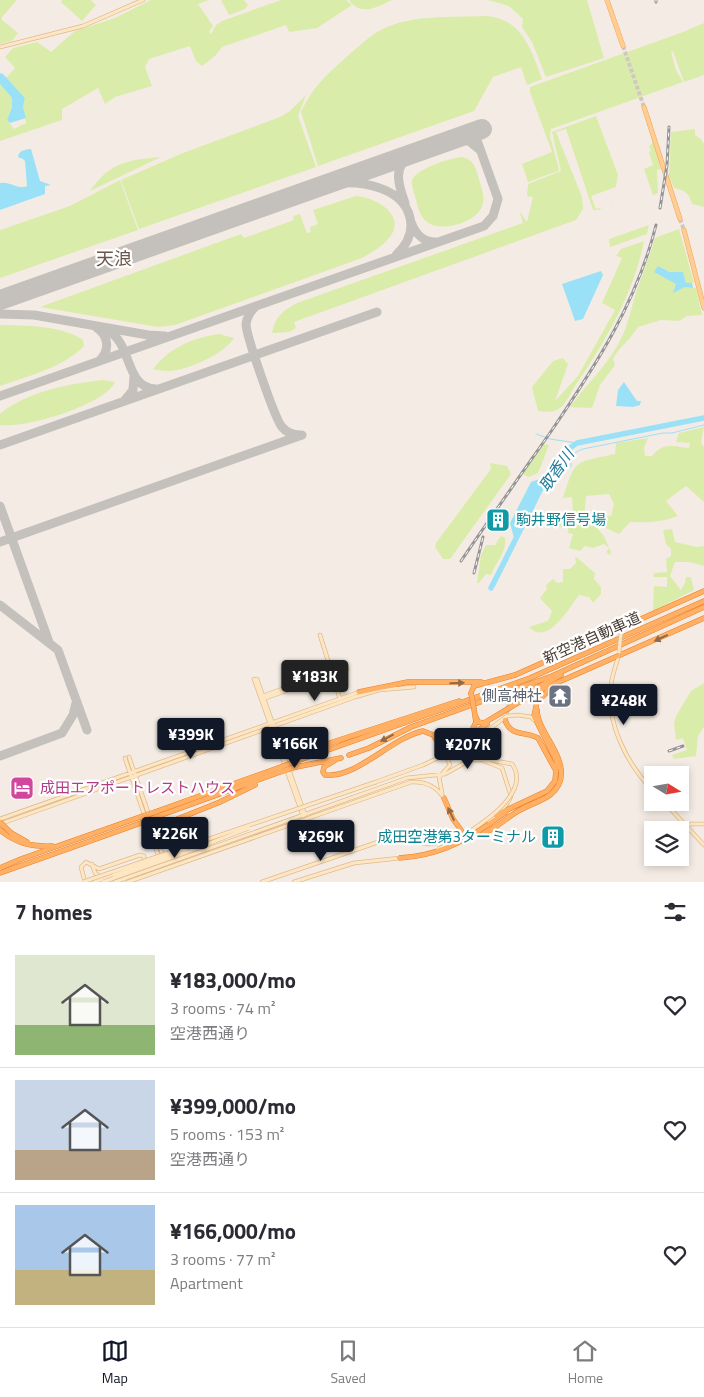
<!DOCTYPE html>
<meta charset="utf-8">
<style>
:root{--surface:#fff;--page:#f7f7f7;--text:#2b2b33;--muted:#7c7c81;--line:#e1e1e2;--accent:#111827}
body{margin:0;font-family:"Titillium Web","Noto Sans JP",sans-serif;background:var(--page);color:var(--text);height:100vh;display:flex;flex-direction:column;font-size:19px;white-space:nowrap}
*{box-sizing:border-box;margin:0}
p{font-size:16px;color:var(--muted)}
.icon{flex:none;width:28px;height:28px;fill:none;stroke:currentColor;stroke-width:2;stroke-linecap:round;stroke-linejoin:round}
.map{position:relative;height:882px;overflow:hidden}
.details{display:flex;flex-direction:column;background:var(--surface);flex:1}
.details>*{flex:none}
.needle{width:32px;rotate:101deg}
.fabs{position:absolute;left:644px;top:766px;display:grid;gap:10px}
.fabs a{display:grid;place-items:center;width:45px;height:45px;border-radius:0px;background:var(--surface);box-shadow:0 2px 8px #0003;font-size:25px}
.price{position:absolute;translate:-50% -42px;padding:0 11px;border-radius:5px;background:var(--accent);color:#fff;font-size:16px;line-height:32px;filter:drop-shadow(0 1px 2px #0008)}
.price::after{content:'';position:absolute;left:50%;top:30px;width:15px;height:11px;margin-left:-8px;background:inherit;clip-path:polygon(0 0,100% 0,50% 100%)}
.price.active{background:#222;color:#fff}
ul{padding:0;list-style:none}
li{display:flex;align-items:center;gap:15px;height:125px;padding:0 15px}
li+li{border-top:1px solid var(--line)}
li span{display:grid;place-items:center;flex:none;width:140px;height:100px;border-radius:0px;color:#555}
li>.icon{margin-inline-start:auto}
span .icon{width:60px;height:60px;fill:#fffc;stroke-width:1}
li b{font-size:21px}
h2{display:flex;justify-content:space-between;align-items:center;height:60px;padding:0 15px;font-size:21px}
.dock{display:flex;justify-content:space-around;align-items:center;height:70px;border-top:1px solid var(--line);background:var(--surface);font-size:14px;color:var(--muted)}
.dock a{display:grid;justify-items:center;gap:2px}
.dock .active{color:var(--accent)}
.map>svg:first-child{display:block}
</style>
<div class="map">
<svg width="704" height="882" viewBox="0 0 704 882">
<rect width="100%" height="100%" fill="#f4ece4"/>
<path fill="#daeca9" d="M0 0H17L2 17V20L18 33 12 41 0 44Z
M62 0H91L96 5 82 21 61 2Z
M151 0H209L198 4 213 26 209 32 211 34 216 25 222 21 281 0H346L352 5 317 28 289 32 286 25 222 47 215 56 202 66 196 61 190 46 149 59 145 67 152 86 115 97 105 104 98 88 62 109V120L0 141V84L12 98V106L7 120 14 129 26 123 23 107 25 98 6 78 15 68 5 57 13 48 37 42 51 52 75 31 115 18Z
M221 0H244L248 5 245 9 229 15Z
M349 0H392C377 7 361 17 349 0Z
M488 0H587L604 58 546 77 532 42 522 27 523 19 509 6Z
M487 16C522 19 532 51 542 79L527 85 521 67 493 77 474 111 318 166 301 112C312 89 323 78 342 61 352 52 363 42 374 34 406 13 451 18 487 16Z
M704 23V75L684 82 673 51 671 52 676 70 683 82 551 129 550 136 559 169 558 171 528 182 522 164 552 152 530 92V87L683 32Z
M306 95 298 116 316 167 139 229 121 180 183 153 280 117 290 111Z
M596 116 618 175 613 203 610 205 613 202 616 187 591 196 596 209 604 207 598 210H593L566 129 556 132 582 197 583 209 576 220 294 322 296 328 289 332 272 333C275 317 283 310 297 303L523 223 519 210 527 222 533 197 527 196 528 184 561 171 552 132Z
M695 129V135L701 139 704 144V207L692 204C689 193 686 191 674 188L669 176 671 132Z
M653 142 661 169 657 170 658 193 653 195 644 169 653 165 649 152 651 151 649 147Z
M161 157 90 191C110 162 128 160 161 157Z
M462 157C473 159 475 166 478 176 480 184 485 194 483 203 480 223 435 236 423 218 419 213 418 206 416 200 415 194 411 187 412 181 414 169 451 158 462 157Z
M120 180 138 230 0 278V230L70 206Z
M356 196C373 197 404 212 392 234 385 245 373 252 362 258L175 325 158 327 40 307 241 234 244 238 294 220 293 216 300 214 307 233 311 232 310 227 318 224 313 210Z
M649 225 647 234 610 247 609 239Z
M679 229 694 283H686L683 272H671L658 266 685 287 696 288 702 315 687 316 679 321 661 320 638 327C630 340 620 346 613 359L615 365 600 385 592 408 570 407C585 386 604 369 617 346 625 333 629 318 633 303 639 281 649 260 655 238Z
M644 241C634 293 605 342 575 386 571 392 566 404 560 408 554 413 544 412 538 411L532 387 553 361 563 358 568 364 555 401 578 376 615 310 602 303 622 258 616 256 621 249Z
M0 325C24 325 64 326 83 340L84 346C62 368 28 376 0 386Z
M219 334 234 338C224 354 187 371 168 371 163 371 158 370 153 369 170 347 193 338 219 334Z
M103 380 115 382C105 405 24 429 0 425V414C28 391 68 384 103 380Z
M704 427 701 443 704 447V502L686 486 666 501 678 516C662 522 648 523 630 522L619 534 588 520 589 514 611 516 614 504 609 494 586 496 584 520 596 527 604 536 611 552 610 555 606 552 609 548 604 544 593 548 585 546 580 551 569 548 573 534 568 533V528L557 527 554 515 573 513 572 497 563 498C576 457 575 463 615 454L616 443 648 438 644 448 645 456H652C662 442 674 446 689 448L690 443 676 442 679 433Z
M544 444 549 445 538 473 528 477 523 474Z
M490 463 507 466 511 474 450 559H443L435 547 436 543 491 469Z
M672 529 675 542 697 547 704 546V566L689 562H675L670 576 681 590 685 583 686 577H691L694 590 653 611 654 586 667 587V577H653L654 573 667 572 666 559 671 556V549L666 544 663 530Z
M501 536 505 538C507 552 496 562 491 575L486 574 479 583H477L481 555 486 545H495Z
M575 556 595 573 594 579 601 587V594L593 603 589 597 579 595C569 608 547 647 529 627L548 621 552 611 540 598 547 589 546 585 553 579 557 583 563 582V569H570L576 563Z
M704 683V727L698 736 696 756 674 759 672 755 687 750 683 738 676 740 674 724 676 716 691 691Z"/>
<path fill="#9ae1f7" d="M0 73 3 74 25 98 23 107 26 118 10 123 7 120 12 107V98L0 84Z
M31 149 40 181 51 185 45 186V194L0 210V183C10 181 18 190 27 186L25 161 23 159 18 157C18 151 26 149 31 149Z
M658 266 670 272H683L686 283H692L693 288 685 287 673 293 676 284 654 272Z
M601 271 603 275 583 319 575 321 562 284Z
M624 382 637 401H641L640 405 633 407 616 406 618 390Z
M545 477 514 538 510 523 531 482Z"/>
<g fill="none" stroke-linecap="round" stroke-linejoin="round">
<path stroke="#9ae1f7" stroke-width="1" d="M536 434 550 439 577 443
M571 467C571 457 573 452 583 449L663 433H672L704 425"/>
<path stroke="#9ae1f7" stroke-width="5.5" d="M491 588C503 565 514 542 526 519 539 493 551 459 577 443L704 418"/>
<path stroke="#c4c0bc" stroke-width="9" d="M452 140 469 141 480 150
M330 184C359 180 409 186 411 225 411 237 405 247 396 255
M405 203C398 184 392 166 413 153
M411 222C416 235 423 242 436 242
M255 307C250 312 247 317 246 324 246 335 275 419 282 427 287 433 293 435 300 435
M0 314 34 315 148 335 165 336
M97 328C109 336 110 351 99 361
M107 330C133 343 124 388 156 389
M0 396 484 226 493 216 498 199 474 132
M124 401 133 390 134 376
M0 445 377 312
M0 506 49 642
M0 542 302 435
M0 605 58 650 87 730
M0 756 62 733 73 715 76 703"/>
<path stroke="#c4c0bc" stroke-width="20" d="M0 300 482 129"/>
<path stroke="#d1c9c1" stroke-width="4" stroke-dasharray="4 2" stroke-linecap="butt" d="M623 46 644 107
M680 219 684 230"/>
<path stroke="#d1c9c1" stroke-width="4.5" stroke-dasharray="4.5 2" stroke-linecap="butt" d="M505 720 509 705 523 695"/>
<g stroke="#dcbb91" stroke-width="4.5">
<path id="secondary" d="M0 47 83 26 143 0
M320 635 340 699
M619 655C616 665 612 675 611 685 606 724 627 763 652 790
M254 679 303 816
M257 679 305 815
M263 696 331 671
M263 699 347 669
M129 757 163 856
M125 758 159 858
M376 782 423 765 446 754H456L507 716 518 715 531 717 534 720
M442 793 439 777 450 765 446 755
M664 802 704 845
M0 819 359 692
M0 824 355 697 379 690 414 687
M687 826 690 824H704
M461 838C476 831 506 812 511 796L502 768 484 761
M186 849 197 844
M92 864 95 873 101 877
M85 882 81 867 86 862 99 869 140 855 144 856V862
M94 882 114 875
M115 882 407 778 445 774 470 760H490L512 764
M128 882 411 782C426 781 436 786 444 798
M262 882 387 839 430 844 455 840
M294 882 354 863"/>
</g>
<g stroke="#efa657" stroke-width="5">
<path id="primary" d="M607 0 623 46
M644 107 680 219
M684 230 704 308"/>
</g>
<g stroke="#ec8026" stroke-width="5.5">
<path id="highway" d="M359 692 408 682H481
M471 693 474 686 515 675 704 591
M523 695 561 675
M476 717 478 722 484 723 536 692 704 618
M505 720C511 737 525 731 538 738L555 769
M470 735 476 722 474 709
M446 754 487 724
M349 755 369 748 411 727 552 676 704 607
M284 756H290L459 701
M337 759 324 767 323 772 325 775C356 779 391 738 423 731L433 735 446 754
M294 762 530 678 704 601
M296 767 341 758
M444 798 453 819 461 830
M155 812 278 768
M496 815 547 791 555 781 557 762 534 716 537 702 550 689
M156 817 280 772
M489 824 506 812
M0 830C16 843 31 847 52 846
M150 830 220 802 255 785
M11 833 27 842
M478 835C495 831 507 816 522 809 531 804 542 801 550 795 572 778 557 753 546 735 542 727 537 720 537 710
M21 859 140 817
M0 873 141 823"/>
</g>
<use href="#secondary" stroke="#ffe6c3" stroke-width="3"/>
<use href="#primary" stroke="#ffcd92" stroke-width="4"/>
<use href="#highway" stroke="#ffb064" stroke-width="4.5"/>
<g stroke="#959595" stroke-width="3">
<path id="rail" d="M656 0V2
M660 208 667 165 669 127
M461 561C491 517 522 473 552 430 596 365 637 302 656 225
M474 573 483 537
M669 751 683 746"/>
</g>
<use href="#rail" stroke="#fff" stroke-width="1" stroke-dasharray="4" stroke-linecap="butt"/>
<g stroke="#dcbb91" stroke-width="4.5" stroke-linecap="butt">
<path id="secondary-bridge" d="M619 652 621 633
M438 849C461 838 536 797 512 764
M354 863 400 858
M114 875 186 849
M83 882 376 782
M103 882 187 852 249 828"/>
</g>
<g stroke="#ec8026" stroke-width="5.5" stroke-linecap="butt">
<path id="highway-bridge" d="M471 693 474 709
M278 768 294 762
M280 772 296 767
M140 817 155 812
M0 822 11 833
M141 823 156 817
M399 858C435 856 460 844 489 824
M0 868 21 859"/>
</g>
<use href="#secondary-bridge" stroke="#ffe6c3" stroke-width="3"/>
<use href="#highway-bridge" stroke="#ffb064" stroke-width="4.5"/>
</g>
<defs><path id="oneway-solid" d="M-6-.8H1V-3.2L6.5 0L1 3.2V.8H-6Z" transform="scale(1.25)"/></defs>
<g fill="#916a47">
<use href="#oneway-solid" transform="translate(661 638) rotate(155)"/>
<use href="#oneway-solid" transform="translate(457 683) rotate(-1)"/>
<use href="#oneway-solid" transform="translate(387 738) rotate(152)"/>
<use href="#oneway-solid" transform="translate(451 814) rotate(-115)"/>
</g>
<defs>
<g id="building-square" transform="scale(1.25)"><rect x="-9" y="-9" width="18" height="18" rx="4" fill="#0f9aa8" stroke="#fff"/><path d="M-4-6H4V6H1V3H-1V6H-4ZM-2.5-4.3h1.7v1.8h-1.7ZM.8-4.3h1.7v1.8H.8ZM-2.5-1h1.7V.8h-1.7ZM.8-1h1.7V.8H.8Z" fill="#fff"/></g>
<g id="temple-square" transform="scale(1.25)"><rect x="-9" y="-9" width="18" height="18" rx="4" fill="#6b7280" stroke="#fff"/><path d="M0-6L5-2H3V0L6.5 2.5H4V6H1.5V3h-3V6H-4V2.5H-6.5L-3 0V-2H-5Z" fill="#fff"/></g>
<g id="hotel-square" transform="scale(1.25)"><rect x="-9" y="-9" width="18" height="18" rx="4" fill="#d1479c" stroke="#fff"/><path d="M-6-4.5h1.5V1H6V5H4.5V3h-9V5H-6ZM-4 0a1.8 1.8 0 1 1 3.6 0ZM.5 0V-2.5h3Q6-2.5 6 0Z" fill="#fff"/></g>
</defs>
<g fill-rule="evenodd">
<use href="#building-square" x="498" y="520"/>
<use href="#temple-square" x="560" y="696"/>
<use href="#hotel-square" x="22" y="788"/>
<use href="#building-square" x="553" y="837"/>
</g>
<g text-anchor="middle" stroke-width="4.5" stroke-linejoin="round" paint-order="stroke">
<g font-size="15" fill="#0d838f" stroke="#fff" text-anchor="start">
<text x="516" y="525">駒井野信号場</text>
<text x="536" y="842" text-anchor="end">成田空港第3ターミナル</text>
</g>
<g font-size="15" fill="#473c33" stroke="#fff">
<text transform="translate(592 638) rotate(-24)" y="5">新空港自動車道</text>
</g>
<g font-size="15" fill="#5b616d" stroke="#fff" text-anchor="end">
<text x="542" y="701">側高神社</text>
</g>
<g font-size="15" fill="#b23c85" stroke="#fff" text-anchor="start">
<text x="40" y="793">成田エアポートレストハウス</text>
</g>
<g font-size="16" font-style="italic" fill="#1f7c9a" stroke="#fff">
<text transform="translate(556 470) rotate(-55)" y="6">取香川</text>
</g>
<g font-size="18" fill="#6a574a" stroke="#fff">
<text x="114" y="265">天浪</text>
</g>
</g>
</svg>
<div class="fabs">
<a><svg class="needle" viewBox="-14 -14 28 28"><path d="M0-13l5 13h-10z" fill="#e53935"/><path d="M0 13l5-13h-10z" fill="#7c7c81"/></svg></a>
<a><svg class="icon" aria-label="layers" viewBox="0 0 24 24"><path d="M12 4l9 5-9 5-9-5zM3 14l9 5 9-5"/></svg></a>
</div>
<b class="price active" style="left:315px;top:702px">¥183K</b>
<b class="price" style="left:624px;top:726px">¥248K</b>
<b class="price" style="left:191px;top:760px">¥399K</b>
<b class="price" style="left:295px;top:769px">¥166K</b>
<b class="price" style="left:468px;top:770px">¥207K</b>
<b class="price" style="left:175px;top:859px">¥226K</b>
<b class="price" style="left:321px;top:862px">¥269K</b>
</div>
<section class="details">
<h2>7 homes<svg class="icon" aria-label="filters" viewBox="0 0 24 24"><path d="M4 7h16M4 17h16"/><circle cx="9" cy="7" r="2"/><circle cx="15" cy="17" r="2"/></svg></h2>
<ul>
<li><span style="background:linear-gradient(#dfe7d0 70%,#8fb573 0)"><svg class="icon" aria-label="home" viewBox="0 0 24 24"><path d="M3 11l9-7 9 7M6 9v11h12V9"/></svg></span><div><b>¥183,000/mo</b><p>3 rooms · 74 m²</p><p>空港西通り</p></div><svg class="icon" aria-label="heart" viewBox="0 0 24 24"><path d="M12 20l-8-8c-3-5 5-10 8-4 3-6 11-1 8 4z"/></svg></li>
<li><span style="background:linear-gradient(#c9d6e8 70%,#b9a48a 0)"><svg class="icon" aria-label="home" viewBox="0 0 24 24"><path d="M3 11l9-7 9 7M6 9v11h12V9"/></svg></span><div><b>¥399,000/mo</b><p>5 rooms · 153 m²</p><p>空港西通り</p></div><svg class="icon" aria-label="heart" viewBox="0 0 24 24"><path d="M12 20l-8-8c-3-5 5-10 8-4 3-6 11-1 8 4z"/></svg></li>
<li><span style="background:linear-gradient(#a9c7e8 65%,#c2b280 0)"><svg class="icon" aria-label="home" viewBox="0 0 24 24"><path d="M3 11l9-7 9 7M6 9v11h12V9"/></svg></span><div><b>¥166,000/mo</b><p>3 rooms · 77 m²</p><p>Apartment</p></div><svg class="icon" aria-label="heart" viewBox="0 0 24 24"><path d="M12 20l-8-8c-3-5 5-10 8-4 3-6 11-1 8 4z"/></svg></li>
</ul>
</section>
<nav class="dock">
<a class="active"><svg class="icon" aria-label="map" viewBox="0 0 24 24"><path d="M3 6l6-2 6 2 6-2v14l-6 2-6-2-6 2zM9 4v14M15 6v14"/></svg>Map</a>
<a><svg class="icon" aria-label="saved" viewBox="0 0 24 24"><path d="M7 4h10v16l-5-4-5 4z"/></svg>Saved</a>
<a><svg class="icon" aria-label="home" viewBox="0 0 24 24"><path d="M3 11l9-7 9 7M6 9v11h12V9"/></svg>Home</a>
</nav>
